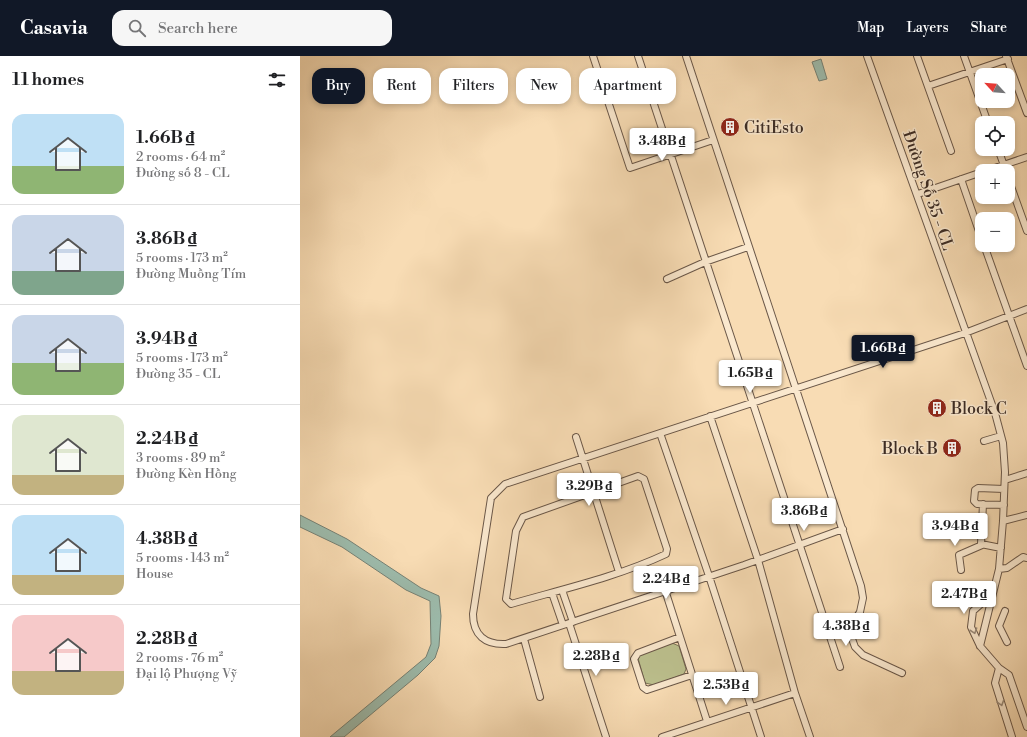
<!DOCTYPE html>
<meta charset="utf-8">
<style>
:root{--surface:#fff;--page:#f6f6f6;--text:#202124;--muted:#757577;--line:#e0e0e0;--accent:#111827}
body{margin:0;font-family:"Libre Bodoni",serif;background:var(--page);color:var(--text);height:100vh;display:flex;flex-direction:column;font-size:15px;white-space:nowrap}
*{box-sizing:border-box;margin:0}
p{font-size:13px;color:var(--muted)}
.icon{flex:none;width:22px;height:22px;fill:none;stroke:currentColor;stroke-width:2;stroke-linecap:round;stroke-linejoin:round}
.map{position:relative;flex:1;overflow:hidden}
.sheet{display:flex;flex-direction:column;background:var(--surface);width:300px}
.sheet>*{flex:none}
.top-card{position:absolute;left:12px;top:12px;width:380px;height:36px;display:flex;gap:8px}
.needle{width:26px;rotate:296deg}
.tools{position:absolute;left:675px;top:12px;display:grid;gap:8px}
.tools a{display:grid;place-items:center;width:40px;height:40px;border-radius:8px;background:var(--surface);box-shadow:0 2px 6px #0003;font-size:20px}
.price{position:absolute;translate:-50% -34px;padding:0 9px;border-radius:4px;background:#fff;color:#222;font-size:13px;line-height:26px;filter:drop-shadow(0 1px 2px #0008)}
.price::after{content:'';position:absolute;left:50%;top:24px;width:12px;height:9px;margin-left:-6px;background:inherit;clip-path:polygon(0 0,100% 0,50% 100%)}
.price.current{background:var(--accent);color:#fff}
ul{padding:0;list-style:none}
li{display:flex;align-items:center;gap:12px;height:100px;padding:0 12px}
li+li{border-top:1px solid var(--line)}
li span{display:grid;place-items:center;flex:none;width:112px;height:80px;border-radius:12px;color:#555}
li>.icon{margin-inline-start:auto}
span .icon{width:48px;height:48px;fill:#fffc;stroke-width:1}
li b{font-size:17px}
h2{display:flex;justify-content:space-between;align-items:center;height:48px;padding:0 12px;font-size:17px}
.chip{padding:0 14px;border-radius:12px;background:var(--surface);box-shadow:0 2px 6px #0003;font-size:14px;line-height:36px}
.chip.current{background:var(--accent);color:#fff}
header{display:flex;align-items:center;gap:24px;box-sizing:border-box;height:56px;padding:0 20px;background:var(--accent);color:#fff}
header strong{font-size:19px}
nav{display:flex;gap:22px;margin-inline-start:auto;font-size:14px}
.search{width:280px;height:36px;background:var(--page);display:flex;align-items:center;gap:10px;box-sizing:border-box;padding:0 14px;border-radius:12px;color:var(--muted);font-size:15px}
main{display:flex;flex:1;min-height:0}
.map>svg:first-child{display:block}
</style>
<header>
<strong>Casavia</strong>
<div class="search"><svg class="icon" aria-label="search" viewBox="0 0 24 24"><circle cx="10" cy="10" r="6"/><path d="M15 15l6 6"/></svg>Search here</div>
<nav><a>Map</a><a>Layers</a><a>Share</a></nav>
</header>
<main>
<section class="sheet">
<h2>11 homes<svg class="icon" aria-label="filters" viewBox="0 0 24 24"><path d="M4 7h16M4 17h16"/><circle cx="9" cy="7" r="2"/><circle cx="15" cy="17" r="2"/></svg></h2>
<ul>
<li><span style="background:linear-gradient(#bfe0f5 65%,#8fb573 0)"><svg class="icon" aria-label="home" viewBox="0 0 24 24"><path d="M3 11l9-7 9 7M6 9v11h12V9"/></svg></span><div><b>1.66B ₫</b><p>2 rooms · 64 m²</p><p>Đường số 8 - CL</p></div></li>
<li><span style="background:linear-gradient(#c9d6e8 70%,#7fa58c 0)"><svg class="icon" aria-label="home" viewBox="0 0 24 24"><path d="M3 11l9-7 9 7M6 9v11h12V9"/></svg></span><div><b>3.86B ₫</b><p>5 rooms · 173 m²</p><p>Đường Muồng Tím</p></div></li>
<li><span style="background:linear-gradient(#c9d6e8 60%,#8fb573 0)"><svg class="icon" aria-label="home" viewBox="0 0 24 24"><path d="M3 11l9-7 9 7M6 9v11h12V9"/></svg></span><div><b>3.94B ₫</b><p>5 rooms · 173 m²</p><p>Đường 35 - CL</p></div></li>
<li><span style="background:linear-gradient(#dfe7d0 75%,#c2b280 0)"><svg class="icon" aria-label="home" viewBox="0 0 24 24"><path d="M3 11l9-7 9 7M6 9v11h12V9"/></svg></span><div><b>2.24B ₫</b><p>3 rooms · 89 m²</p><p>Đường Kèn Hồng</p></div></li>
<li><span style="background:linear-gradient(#bfe0f5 75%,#c2b280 0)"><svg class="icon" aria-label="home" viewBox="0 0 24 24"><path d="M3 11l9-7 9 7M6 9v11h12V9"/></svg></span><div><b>4.38B ₫</b><p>5 rooms · 143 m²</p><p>House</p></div></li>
<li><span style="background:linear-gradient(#f6c9c9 70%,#c2b280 0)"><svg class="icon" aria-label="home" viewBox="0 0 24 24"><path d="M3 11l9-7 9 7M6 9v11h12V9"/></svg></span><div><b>2.28B ₫</b><p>2 rooms · 76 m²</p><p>Đại lộ Phượng Vỹ</p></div></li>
</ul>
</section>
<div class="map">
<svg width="727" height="681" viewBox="0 0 727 681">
<rect width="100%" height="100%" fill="#f8dcb4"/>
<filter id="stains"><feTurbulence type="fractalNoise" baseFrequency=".005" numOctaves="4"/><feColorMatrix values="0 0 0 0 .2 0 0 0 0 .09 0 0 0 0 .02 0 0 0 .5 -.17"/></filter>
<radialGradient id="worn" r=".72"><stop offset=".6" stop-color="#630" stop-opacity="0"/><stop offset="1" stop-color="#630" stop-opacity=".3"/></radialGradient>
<path fill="#bcc08e" stroke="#7c7659" d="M372 587 379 590 386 613 384 618 354 629 345 627 338 602 340 599Z"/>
<path fill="#9dbcad" stroke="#768276" d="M521 3 527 23 519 25 512 6Z
M0 459 47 483 121 532 139 540 141 560 139 590 135 602 118 619 44 681H30L126 601 131 588 130 545 106 534 42 491 0 471Z"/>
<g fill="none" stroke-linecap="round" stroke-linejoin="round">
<g stroke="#6a5748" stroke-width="8">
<path id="street" d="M293 0 330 112 413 84
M338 0 540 611
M386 0 561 530 563 542 560 556 553 567 551 580 555 591 563 599 602 617
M567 0 695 357 703 387 705 416 703 465 699 513 680 590
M617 0 651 95
M664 0 688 67
M706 0 727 57
M628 30 708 3
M698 93 706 115
M686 115 727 101
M708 122 727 175
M661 123 682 184
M618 138 682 116
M684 189 727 310
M367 223 405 206 448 191
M410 360 458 504 495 637 510 681
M360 377 409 520 461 681
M276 381 319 516
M684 385 701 380
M338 420 344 423 367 493 366 498C317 521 263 533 211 548L206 543 216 475 223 461Z
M705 424 727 417
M683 448 681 488 701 492
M704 449 677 448 674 445 675 434 678 432 704 433
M703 465 727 459
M543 473 444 509 206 588C185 589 173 579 173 558L191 442 205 428 665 277 727 253
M699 513 707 512 723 501 727 502
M661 514 659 499 682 489
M262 534 273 566
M365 534 407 665
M252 537 263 569
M691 539 673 555 671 571 680 590 699 612 709 619 727 671
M705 555 699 570 707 586
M269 567 306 681
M380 581 338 597 334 603 343 631 347 634 392 619
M224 583 240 641
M699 612 695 627 712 681
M362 681 495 637"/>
</g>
<use href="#street" stroke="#fae8ce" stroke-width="6"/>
</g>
<defs><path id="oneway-chevron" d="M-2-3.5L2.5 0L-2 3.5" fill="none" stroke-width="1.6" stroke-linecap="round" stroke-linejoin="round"/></defs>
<g stroke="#9a8a79">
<use href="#oneway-chevron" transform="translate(674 575) rotate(71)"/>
<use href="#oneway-chevron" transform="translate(701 647) rotate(73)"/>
</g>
<defs>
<g id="building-disc" transform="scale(1)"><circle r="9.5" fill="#8f2418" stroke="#fae8ce"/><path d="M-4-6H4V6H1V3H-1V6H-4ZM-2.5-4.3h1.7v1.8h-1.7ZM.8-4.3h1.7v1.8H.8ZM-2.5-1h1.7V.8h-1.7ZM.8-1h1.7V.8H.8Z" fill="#fff"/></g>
</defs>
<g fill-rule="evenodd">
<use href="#building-disc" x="430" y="71"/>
<use href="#building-disc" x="637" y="352"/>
<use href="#building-disc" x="652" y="392"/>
</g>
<g text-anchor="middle" stroke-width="3" stroke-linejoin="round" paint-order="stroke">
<g font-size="16" fill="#3b2b24" stroke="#fae8ce" text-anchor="start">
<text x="444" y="77">CitiEsto</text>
<text x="651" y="358">Block C</text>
<text x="638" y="398" text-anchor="end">Block B</text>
</g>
<g font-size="16" fill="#3b2b24" stroke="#fae8ce">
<text transform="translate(629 134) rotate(71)" y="6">Đường Số 35 - CL</text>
</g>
</g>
<rect width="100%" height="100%" filter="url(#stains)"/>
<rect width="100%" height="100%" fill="url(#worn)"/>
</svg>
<div class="tools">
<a><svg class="needle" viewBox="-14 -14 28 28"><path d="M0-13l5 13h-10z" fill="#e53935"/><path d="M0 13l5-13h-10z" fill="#757577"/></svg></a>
<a><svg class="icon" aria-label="locate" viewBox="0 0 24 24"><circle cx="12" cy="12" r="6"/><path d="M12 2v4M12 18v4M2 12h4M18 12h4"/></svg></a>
<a>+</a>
<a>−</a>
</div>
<b class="price" style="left:362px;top:106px">3.48B ₫</b>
<b class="price current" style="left:583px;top:313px">1.66B ₫</b>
<b class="price" style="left:450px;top:338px">1.65B ₫</b>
<b class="price" style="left:289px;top:451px">3.29B ₫</b>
<b class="price" style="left:504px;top:476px">3.86B ₫</b>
<b class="price" style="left:655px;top:491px">3.94B ₫</b>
<b class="price" style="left:366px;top:544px">2.24B ₫</b>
<b class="price" style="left:664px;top:559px">2.47B ₫</b>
<b class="price" style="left:546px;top:591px">4.38B ₫</b>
<b class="price" style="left:296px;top:621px">2.28B ₫</b>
<b class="price" style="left:426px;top:650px">2.53B ₫</b>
<div class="top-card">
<a class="chip current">Buy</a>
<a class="chip">Rent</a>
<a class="chip">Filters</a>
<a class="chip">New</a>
<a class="chip">Apartment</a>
</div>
</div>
</main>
